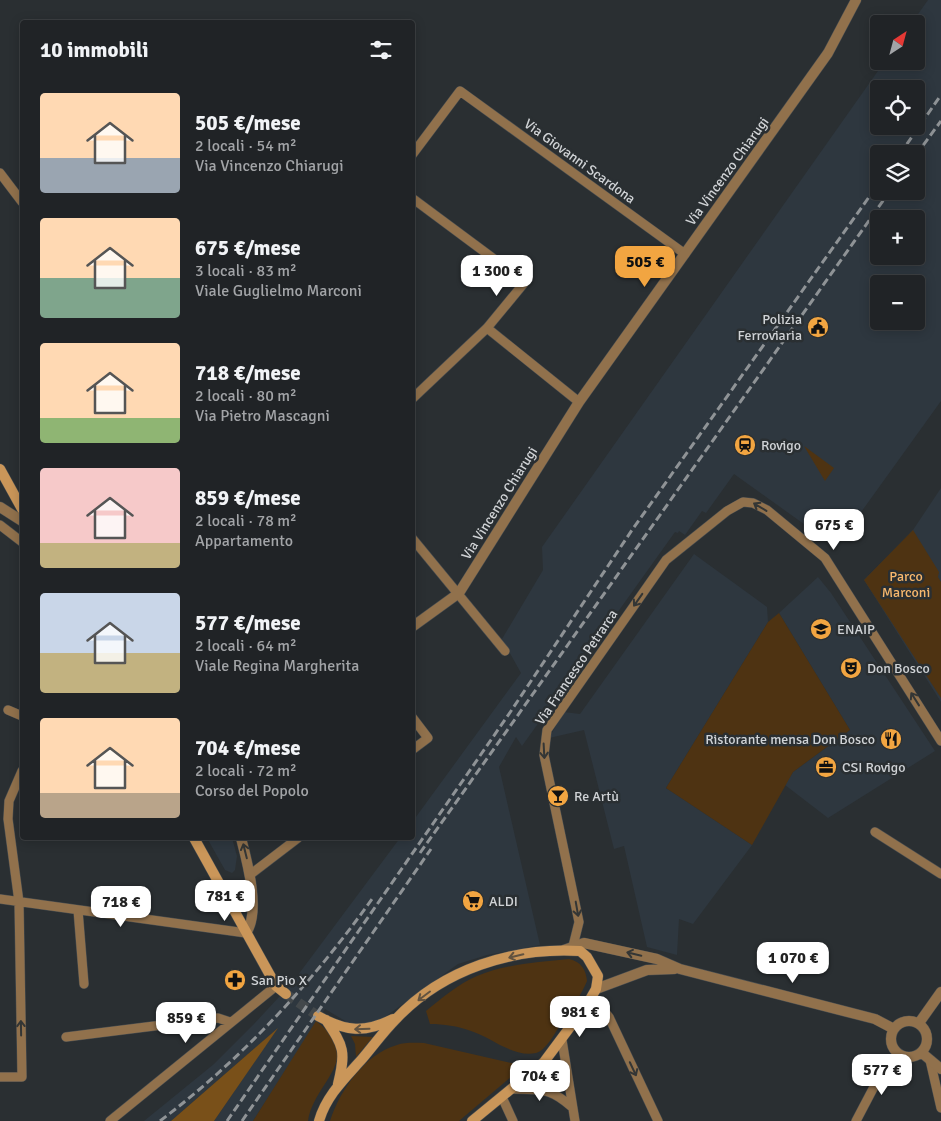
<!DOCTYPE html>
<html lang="it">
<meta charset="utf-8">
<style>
:root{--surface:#202326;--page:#2d2f32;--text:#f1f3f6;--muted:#a2a4a7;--line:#3d4043;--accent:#f2a541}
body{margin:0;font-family:Signika,sans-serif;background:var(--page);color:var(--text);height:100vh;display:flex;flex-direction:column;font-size:19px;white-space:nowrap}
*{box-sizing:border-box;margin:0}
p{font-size:16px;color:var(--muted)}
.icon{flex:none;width:28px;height:28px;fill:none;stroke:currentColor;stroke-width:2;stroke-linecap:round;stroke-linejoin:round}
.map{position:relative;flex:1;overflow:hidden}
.sheet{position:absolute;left:20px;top:20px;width:395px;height:820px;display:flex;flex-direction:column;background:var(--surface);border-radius:5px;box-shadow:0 2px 12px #0003,0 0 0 1px var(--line)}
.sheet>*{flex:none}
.needle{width:32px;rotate:36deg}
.buttons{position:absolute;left:870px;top:15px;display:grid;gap:10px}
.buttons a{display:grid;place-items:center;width:55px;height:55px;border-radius:5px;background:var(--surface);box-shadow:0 2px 12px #0003,0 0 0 1px var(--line);font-size:25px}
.price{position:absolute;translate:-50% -42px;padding:0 11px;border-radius:10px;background:#fff;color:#222;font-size:16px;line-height:32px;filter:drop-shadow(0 1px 2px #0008)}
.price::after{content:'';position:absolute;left:50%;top:30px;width:15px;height:11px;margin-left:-8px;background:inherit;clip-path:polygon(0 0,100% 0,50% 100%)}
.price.active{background:var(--accent);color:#111}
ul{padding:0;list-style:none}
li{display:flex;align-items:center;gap:15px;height:125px;padding:0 20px}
li span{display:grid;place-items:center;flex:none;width:140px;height:100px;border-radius:5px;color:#555}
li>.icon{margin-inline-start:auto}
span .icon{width:60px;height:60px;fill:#fffc;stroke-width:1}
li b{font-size:21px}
h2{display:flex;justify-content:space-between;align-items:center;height:60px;padding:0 20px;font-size:21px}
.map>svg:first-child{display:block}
</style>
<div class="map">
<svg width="941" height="1121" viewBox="0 0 941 1121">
<rect width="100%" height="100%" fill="#2a2f32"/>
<path fill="#2e373f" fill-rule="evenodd" d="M928 0H941V401L836 547 734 474 706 513 702 511 685 535 679 531 678 533 675 532 522 746 516 737 499 767 540 945 487 955 458 964 378 1022 359 1025 347 1022 325 1009 253 1121H214L276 1030 171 1121H144L214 1064 253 1025 292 983 400 838H412L413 821 521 673 502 639 543 570 542 547 885 61H916V24H911ZM879 89H916V126H879ZM879 154H916V191H879ZM879 219H916V256H879ZM879 284H916V321H879Z
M941 488V702L864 580 913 530Z
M694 554 767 607 768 622 666 788 752 845 693 924 679 919 677 955 647 947 624 846 614 849 584 730 549 738 564 712 580 714Z
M818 577 831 593 935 751 828 818 785 785 793 772 850 730 779 613Z
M207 838H232L237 856 235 870 232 873 225 870Z"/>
<path fill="#4e3312" d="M804 446 834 468 825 481Z
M913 530 939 572 938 577 941 582V698L864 580Z
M779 613 850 730 793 772 752 845 666 788 768 622Z
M569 959C581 962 586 969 587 981 581 996 570 1010 561 1024 555 1032 547 1050 536 1053 513 1058 491 1037 471 1031 457 1026 444 1024 430 1024L426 1011C442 998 458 984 477 976 505 964 539 962 569 959Z
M316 1021C366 1059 314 1081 308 1121H253Z
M351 1036 373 1037 356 1057 355 1044Z
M424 1043 524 1066 459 1121H330C340 1090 365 1054 397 1045 405 1042 416 1043 424 1043Z"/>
<path fill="#795019" d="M278 1028 214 1121H171Z"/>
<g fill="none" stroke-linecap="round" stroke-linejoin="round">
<path stroke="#43484b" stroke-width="10" stroke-dasharray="10 5" stroke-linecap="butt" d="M286 994 318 1016"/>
<g stroke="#484d50" stroke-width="10">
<path id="minor" d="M412 155 460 91 685 254
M0 173 22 202
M412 198 525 282 487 328 412 399
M487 328 579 402
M0 525 22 542
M412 538 505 651
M8 710 22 716
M412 717 428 738 412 750
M875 832 941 874
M251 874 298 838
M0 899 246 933
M78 910 84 984
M573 946 579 922 544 755 547 730 666 560 727 511 743 502 753 503 767 510 825 558 941 741
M588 1003 601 1007 609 1017 658 1121
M66 1037 218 1018 230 1022
M562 1040 575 1121
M930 1060 941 1108
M0 1077H22L19 902 8 819 9 801 22 771
M512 1089C542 1091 548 1086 572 1107
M502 1097 513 1121
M110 1121 276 986
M856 1121 876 1083 898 1054"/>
</g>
<g stroke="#484d50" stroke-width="11">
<path id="tertiary" d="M0 507 22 521
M412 627 459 593 579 402 828 53 856 0
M241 838C247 861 261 912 246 933
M564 950 584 943 657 959 680 969 875 1019 894 1029
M596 989 647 970 674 969
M891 1039a18 18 0 1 1 36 0a18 18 0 1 1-36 0Z
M919 1023 941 992
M922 1053 941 1069"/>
</g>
<g stroke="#484d50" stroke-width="11">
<path id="secondary" d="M0 469 22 509
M194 838 276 986 286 994
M318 1016C346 1032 365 1033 393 1019
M326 1020C344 1047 346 1051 338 1084
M319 1121C326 1096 345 1078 362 1059 373 1046 384 1031 396 1019 443 969 513 947 580 951L587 957 598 976 596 989 588 1003 544 1062 472 1121"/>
</g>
<use href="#minor" stroke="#91714c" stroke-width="9"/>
<use href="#tertiary" stroke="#91714c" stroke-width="10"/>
<use href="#secondary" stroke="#ca9659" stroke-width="10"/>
<path stroke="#8f9396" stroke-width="3" stroke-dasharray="8 4" stroke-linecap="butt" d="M900 154 941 95
M916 155 941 121
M420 853 890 191
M160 1121C242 1059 312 983 372 899
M227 1121 511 711 632 530 879 183
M242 1121 431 849"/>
</g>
<defs><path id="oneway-shaft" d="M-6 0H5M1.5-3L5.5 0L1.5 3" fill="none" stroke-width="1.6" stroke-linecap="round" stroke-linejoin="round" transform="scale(1.25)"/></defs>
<g stroke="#343635">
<use href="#oneway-shaft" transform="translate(760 507) rotate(-149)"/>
<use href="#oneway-shaft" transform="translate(638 600) rotate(125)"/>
<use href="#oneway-shaft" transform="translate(915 699) rotate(-122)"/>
<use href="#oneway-shaft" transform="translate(544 751) rotate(87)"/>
<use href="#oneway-shaft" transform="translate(245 851) rotate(-104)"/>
<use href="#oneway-shaft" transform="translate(577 909) rotate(80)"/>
<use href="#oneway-shaft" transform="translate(634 954) rotate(-167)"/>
<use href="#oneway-shaft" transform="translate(21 1028) rotate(-91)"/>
<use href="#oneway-shaft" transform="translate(633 1069) rotate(65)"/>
</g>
<g stroke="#625340">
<use href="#oneway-shaft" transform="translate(516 956) rotate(167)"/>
<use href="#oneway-shaft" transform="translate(424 996) rotate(143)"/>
<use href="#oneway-shaft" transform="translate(362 1029) rotate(178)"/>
</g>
<defs>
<g id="civic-disc" transform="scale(1.125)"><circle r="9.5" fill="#f2a541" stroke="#2a2f32"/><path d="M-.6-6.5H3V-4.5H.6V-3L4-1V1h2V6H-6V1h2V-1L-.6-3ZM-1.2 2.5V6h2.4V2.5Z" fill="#111"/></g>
<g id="station-disc" transform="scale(1.125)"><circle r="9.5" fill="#f2a541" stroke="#2a2f32"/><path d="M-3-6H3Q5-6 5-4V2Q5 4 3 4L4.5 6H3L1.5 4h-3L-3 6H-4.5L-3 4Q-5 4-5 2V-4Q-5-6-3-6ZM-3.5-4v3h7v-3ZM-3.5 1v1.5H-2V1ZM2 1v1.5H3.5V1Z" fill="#111"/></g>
<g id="school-disc" transform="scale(1.125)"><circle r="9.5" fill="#f2a541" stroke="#2a2f32"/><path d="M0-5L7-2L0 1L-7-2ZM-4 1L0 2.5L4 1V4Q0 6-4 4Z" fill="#111"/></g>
<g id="theatre-disc" transform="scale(1.125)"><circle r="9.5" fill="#f2a541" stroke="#2a2f32"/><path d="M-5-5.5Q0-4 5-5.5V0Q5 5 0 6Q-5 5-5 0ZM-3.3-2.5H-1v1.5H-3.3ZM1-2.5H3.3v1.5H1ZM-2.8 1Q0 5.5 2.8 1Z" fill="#111"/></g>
<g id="restaurant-disc" transform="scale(1.125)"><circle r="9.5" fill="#f2a541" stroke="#2a2f32"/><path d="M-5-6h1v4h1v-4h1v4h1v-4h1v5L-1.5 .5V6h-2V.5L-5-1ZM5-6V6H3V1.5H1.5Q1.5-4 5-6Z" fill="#111"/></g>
<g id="office-disc" transform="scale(1.125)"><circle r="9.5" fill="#f2a541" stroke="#2a2f32"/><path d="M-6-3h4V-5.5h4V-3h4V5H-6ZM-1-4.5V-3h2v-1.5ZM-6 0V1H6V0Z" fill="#111"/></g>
<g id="bar-disc" transform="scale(1.125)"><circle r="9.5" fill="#f2a541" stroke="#2a2f32"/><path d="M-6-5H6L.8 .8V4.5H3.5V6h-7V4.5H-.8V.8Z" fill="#111"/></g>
<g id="supermarket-disc" transform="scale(1.125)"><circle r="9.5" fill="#f2a541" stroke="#2a2f32"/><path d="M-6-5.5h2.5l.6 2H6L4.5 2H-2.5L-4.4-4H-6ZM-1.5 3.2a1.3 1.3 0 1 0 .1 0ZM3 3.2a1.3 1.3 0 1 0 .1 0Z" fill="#111"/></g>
<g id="pharmacy-disc" transform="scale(1.125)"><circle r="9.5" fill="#f2a541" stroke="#2a2f32"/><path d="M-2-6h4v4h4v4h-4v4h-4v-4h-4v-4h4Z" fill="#111"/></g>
</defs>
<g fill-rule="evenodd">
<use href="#civic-disc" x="818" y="327"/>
<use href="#station-disc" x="745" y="445"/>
<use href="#school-disc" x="821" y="629"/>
<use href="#theatre-disc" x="851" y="668"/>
<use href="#restaurant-disc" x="891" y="739"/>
<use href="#office-disc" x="826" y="767"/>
<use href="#bar-disc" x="558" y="796"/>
<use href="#supermarket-disc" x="473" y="901"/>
<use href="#pharmacy-disc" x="235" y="980"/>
</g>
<g text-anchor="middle" stroke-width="5" stroke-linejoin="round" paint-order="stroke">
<g font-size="14" fill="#d0d3d6" stroke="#2a2f32">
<text transform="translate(580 161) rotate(36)" y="5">Via Giovanni Scardona</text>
<text transform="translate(727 171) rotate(-54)" y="5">Via Vincenzo Chiarugi</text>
<text transform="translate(499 503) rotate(-58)" y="5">Via Vincenzo Chiarugi</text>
<text transform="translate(576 667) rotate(-56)" y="5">Via Francesco Petrarca</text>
</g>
<g font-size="14" fill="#d0d3d6" stroke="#2a2f32" text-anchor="start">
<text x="802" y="324" text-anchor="end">Polizia<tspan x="802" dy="16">Ferroviaria</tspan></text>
<text x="761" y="450">Rovigo</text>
<text x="837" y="634">ENAIP</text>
<text x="867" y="673">Don Bosco</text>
<text x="875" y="744" text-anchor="end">Ristorante mensa Don Bosco</text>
<text x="842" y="772">CSI Rovigo</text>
<text x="574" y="801">Re Artù</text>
<text x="489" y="906">ALDI</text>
<text x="251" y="985">San Pio X</text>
</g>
<g font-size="14" fill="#f8b86d" stroke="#2a2f32">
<text x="906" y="581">Parco<tspan x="906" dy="16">Marconi</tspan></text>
</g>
</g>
</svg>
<div class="buttons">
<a><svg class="needle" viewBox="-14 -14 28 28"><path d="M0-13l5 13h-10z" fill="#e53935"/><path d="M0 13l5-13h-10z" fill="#a2a4a7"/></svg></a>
<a><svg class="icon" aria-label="locate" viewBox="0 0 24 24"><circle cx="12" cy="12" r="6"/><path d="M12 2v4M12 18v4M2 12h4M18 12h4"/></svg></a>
<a><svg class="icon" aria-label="layers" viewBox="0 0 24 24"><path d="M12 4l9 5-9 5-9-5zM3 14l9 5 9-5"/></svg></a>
<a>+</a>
<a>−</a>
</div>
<b class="price active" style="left:645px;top:288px">505 €</b>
<b class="price" style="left:497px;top:297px">1 300 €</b>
<b class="price" style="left:834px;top:551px">675 €</b>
<b class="price" style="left:225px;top:922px">781 €</b>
<b class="price" style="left:121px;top:928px">718 €</b>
<b class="price" style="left:793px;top:984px">1 070 €</b>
<b class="price" style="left:580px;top:1038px">981 €</b>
<b class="price" style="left:186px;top:1044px">859 €</b>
<b class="price" style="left:882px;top:1096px">577 €</b>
<b class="price" style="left:540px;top:1102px">704 €</b>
<section class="sheet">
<h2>10 immobili<svg class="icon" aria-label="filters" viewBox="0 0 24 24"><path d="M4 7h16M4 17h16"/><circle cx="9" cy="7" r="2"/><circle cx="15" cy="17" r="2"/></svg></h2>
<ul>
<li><span style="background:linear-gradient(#ffd9b3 65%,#9aa5b1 0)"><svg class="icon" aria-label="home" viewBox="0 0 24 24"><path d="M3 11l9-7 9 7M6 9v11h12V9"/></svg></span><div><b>505 €/mese</b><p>2 locali · 54 m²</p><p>Via Vincenzo Chiarugi</p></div></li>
<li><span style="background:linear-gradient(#ffd9b3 60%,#7fa58c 0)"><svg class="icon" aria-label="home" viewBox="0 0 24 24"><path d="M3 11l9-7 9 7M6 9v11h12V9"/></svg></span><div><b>675 €/mese</b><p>3 locali · 83 m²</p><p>Viale Guglielmo Marconi</p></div></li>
<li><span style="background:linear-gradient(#ffd9b3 75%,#8fb573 0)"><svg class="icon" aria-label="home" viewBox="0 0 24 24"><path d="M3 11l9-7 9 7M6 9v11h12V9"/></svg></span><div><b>718 €/mese</b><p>2 locali · 80 m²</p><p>Via Pietro Mascagni</p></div></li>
<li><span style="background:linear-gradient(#f6c9c9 75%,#c2b280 0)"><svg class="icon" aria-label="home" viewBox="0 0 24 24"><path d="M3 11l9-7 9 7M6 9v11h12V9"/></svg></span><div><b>859 €/mese</b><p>2 locali · 78 m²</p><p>Appartamento</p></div></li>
<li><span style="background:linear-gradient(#c9d6e8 60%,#c2b280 0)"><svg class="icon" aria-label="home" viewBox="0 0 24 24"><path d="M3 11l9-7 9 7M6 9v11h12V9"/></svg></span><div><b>577 €/mese</b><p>2 locali · 64 m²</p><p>Viale Regina Margherita</p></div></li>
<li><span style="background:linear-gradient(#ffd9b3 75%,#b9a48a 0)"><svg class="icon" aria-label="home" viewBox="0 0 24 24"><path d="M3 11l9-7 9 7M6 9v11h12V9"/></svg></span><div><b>704 €/mese</b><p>2 locali · 72 m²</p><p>Corso del Popolo</p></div></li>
</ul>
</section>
</div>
